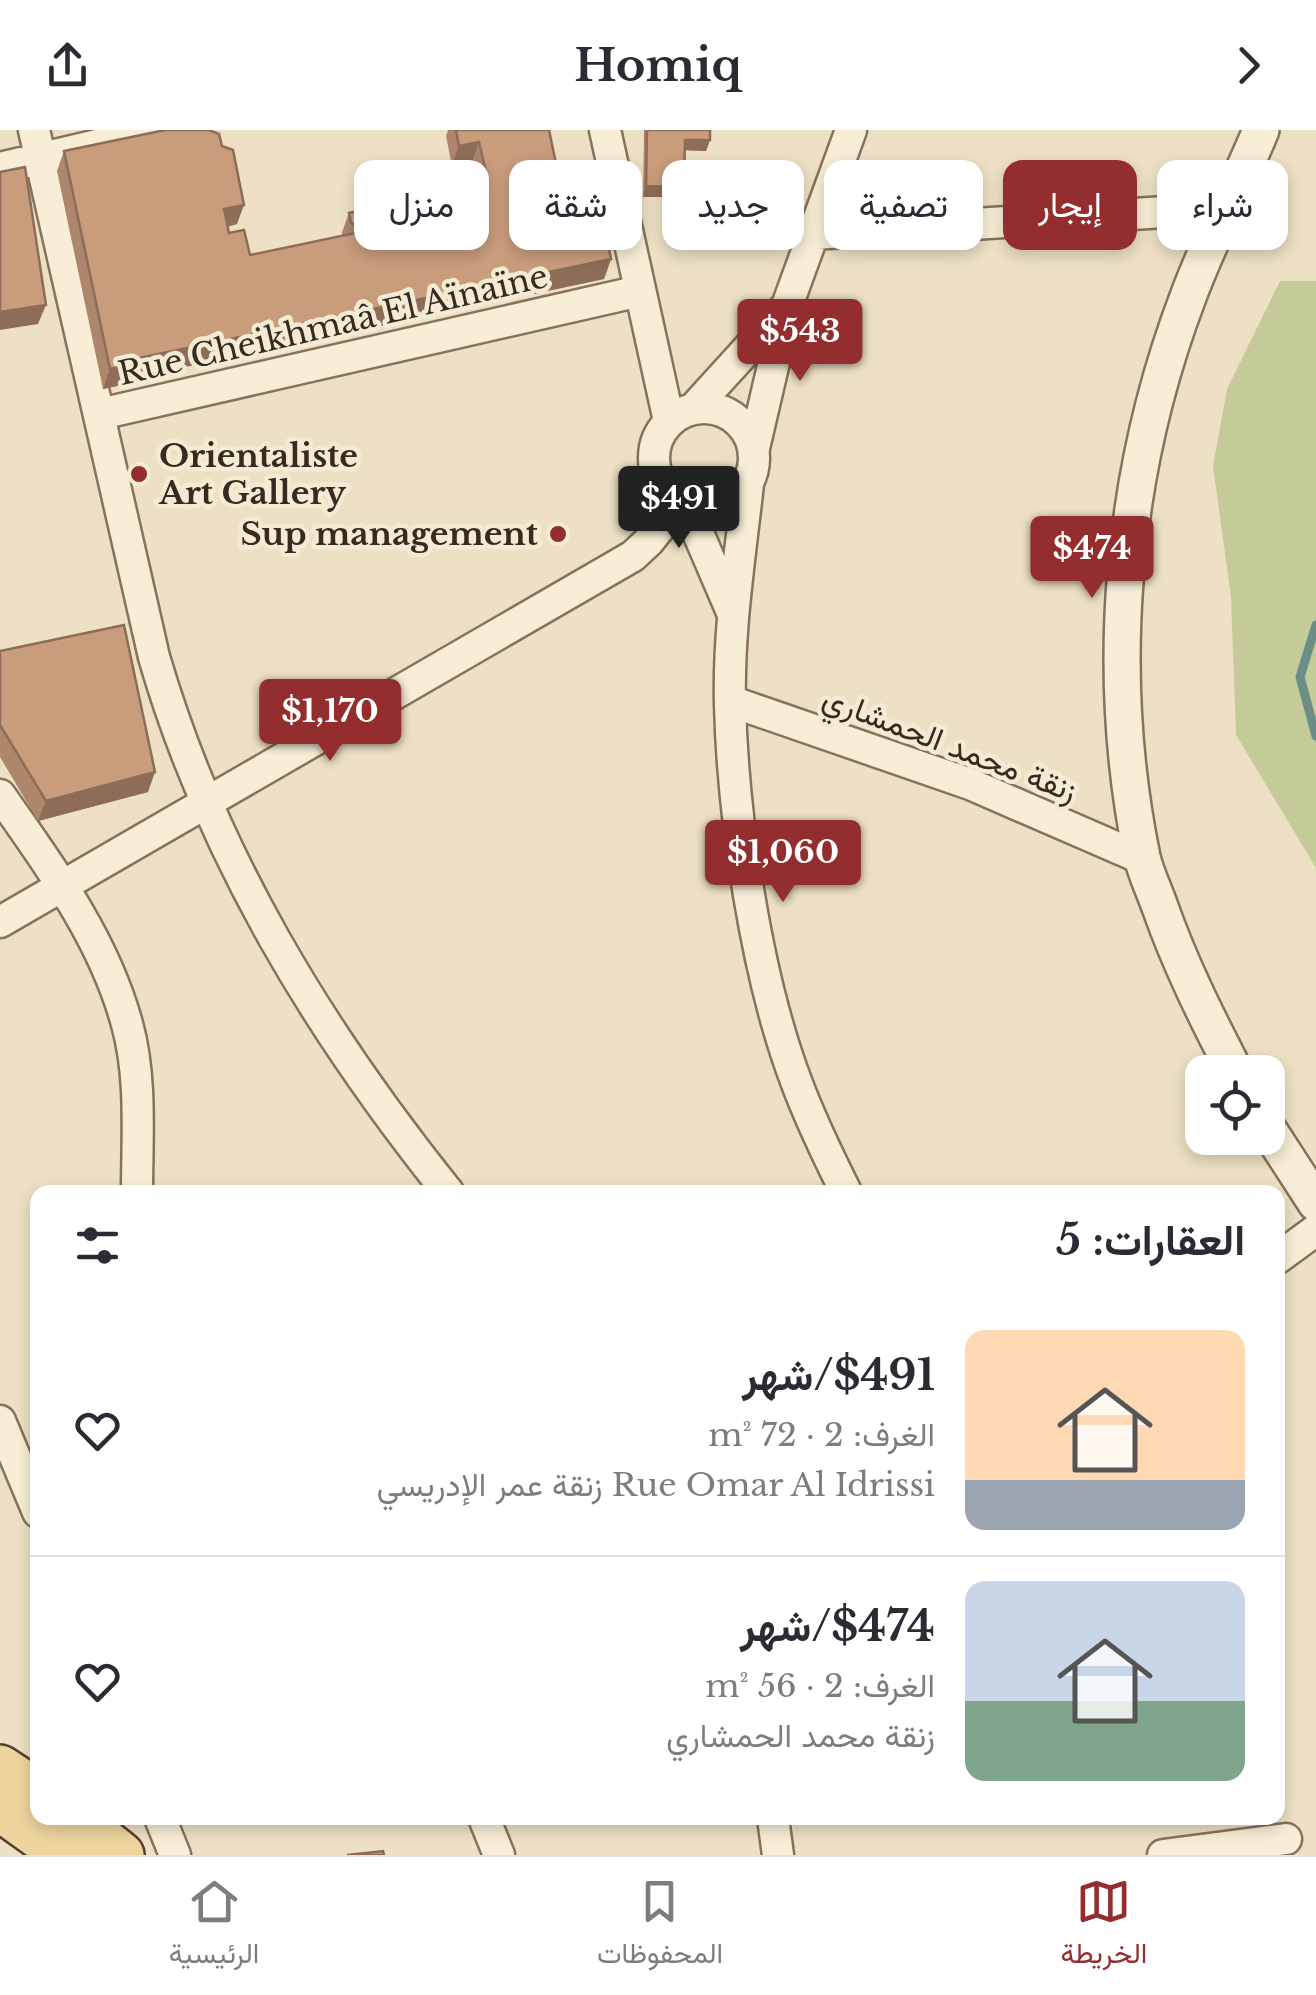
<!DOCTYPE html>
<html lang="ar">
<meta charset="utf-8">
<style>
:root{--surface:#fff;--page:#f2f2f3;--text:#2b2b33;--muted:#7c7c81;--line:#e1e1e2;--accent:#932d2e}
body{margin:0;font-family:"Libre Baskerville",Vazirmatn,serif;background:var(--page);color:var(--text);direction:rtl;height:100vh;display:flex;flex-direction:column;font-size:38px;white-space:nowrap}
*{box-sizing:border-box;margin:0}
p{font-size:32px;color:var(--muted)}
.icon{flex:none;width:55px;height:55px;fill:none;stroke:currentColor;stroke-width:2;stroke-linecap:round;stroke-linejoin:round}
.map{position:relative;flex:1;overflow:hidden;direction:ltr}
.drawer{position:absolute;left:30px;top:1055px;width:1255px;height:640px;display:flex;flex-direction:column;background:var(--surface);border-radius:20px;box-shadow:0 5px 15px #0003;direction:rtl}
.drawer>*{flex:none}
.guide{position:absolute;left:30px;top:30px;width:1258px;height:90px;direction:rtl;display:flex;gap:20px}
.controls{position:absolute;left:1185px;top:925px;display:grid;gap:20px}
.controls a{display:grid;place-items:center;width:100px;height:100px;border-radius:20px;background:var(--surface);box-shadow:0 5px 15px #0003;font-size:50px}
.price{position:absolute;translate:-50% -85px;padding:0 22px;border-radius:10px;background:var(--accent);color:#fff;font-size:32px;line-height:65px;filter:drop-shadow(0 2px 5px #0008)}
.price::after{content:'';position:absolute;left:50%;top:60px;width:30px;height:22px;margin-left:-15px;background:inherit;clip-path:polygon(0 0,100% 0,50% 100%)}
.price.active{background:#222;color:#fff}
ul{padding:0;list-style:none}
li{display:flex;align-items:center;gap:30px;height:250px;padding:0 40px}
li+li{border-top:2px solid var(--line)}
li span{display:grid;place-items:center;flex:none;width:280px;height:200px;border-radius:20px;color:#555}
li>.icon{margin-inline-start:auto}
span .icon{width:120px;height:120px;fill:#fffc;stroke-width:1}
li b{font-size:42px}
h2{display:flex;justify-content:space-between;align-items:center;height:120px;padding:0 40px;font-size:42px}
.chip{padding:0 35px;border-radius:20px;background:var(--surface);box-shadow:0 5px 15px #0003;font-size:35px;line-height:90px}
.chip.active{background:var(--accent);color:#fff}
header{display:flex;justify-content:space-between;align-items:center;height:130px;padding:0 40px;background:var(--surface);font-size:45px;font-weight:700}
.tab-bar{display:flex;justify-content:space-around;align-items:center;height:140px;border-top:2px solid var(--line);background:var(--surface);font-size:28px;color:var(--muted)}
.tab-bar a{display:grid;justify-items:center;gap:5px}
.tab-bar .active{color:var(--accent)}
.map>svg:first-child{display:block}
</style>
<header><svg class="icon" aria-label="forward" viewBox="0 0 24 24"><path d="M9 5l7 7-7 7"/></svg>Homiq<svg class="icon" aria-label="share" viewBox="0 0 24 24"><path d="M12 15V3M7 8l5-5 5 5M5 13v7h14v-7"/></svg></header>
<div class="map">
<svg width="1316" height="1725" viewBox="0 0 1316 1725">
<rect width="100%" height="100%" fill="#ede0c4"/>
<path fill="#c5ca99" d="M1280 151H1316V738L1236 605 1231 467 1213 336 1227 259Z"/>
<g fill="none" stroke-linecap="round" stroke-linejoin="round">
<path stroke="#6d8e86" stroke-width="9" d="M1316 495 1300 547 1316 606"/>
<g stroke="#87725b" stroke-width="35">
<path id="minor" d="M34 0 154 527C212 726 319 901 448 1062
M605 0 669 291
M0 38 161 0
M813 104 1229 78
M654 328a50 50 0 1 1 100 0a50 50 0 1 1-100 0Z
M693 279 785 178
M100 284 640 161
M754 318 787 176 851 0
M748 354C740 427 728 501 730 575 733 688 756 845 796 951 810 989 828 1026 846 1062
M686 375 732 482
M730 571 970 654 1143 729
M0 665C50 736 104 809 127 894 142 947 137 1008 137 1062
M0 792 633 426 649 411 680 372
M1278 1128 1316 1100
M0 1291 38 1382
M160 1688 175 1725
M484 1688 499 1725
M773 1688 778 1725
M1163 1725 1286 1709"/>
</g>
<g stroke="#87725b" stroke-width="40">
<path id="tertiary" d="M1235 942C1207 888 1180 834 1160 777 1154 760 1146 744 1142 727 1104 542 1121 343 1188 167 1209 110 1238 56 1261 0
M1268 999 1316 1073"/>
</g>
<g stroke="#55412f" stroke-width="50">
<path id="primary" d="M0 1638 38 1663
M0 1678 66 1725
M75 1688 121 1725"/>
</g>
<use href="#minor" stroke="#f8eed7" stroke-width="30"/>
<use href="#tertiary" stroke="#f8eed7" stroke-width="35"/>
<use href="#primary" stroke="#eed59e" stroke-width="45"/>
</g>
<path fill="#ad866b" d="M448 0H549L558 43 552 59 611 129 604 149 128 249 126 254 103 259 57 41 64 21 237 94 227 97 229 103 250 125 342 106V102L349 83 447 62 451 50 475 45 472 32 452 36 446 6Z
M644 0H710V10L706 21 685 20 681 67H643Z
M0 521 148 662 38 691 0 627Z"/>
<path fill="#8d6d57" d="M685 10H710L706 21 681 20Z
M479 12 472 32 452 36 459 16Z
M558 43 551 63 519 69 526 49Z
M646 56 684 57 681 67H643Z
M244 75 237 94 217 99 224 79Z
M450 79 443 98 432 83Z
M611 129 604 149 128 249 126 254 103 259 110 239 125 231Z
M46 175 38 194 0 200V182Z
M155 642 148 662 38 691 46 671Z"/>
<path fill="#c99c7c" stroke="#8d6d57" stroke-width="2.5" d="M165 0H209L219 4 222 16 233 20 244 75 224 79 229 103 244 100 250 125 370 100 351 93 349 83 447 62 450 79 432 83 460 93 451 50 486 42 479 12 459 16 456 0H549L558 43 526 49 520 66 595 50 611 129 125 231 134 234 110 239 64 21Z
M647 0H710V10H685L684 57 646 56Z
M25 37 46 175 0 182V42Z
M124 495 155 642 46 671 0 595V521Z
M383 1721 384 1725H347Z"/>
<g fill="#932d2e" stroke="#f4ebd4" stroke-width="4">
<circle cx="139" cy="344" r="10"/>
<circle cx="558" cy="404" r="10"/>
</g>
<g text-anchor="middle" stroke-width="9" stroke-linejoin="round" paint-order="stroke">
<g font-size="32" fill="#372b1f" stroke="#f4ebd4">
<text transform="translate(333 195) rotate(-13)" y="11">Rue Cheikhmaâ El Aïnaïne</text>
<text transform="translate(950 614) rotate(21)" y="11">زنقة محمد الحمشاري</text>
</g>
<g font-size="32" font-weight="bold" fill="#372b1f" stroke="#f4ebd4" text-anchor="start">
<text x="159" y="337">Orientaliste<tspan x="159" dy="37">Art Gallery</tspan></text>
<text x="538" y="415" text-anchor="end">Sup management</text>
</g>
</g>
</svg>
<div class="controls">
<a><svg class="icon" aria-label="locate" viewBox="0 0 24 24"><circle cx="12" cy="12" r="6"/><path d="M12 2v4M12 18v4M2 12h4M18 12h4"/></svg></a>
</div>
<b class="price" style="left:800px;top:254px">$543</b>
<b class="price active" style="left:679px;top:421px">$491</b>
<b class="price" style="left:1092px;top:471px">$474</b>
<b class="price" style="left:330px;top:634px">$1,170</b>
<b class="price" style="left:783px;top:775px">$1,060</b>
<div class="guide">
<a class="chip">شراء</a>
<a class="chip active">إيجار</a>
<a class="chip">تصفية</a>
<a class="chip">جديد</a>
<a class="chip">شقة</a>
<a class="chip">منزل</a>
</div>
<section class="drawer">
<h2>العقارات: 5<svg class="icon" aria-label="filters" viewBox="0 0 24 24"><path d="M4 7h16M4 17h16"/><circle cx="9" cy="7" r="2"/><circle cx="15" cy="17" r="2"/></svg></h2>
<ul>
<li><span style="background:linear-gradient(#ffd9b3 75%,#9aa5b1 0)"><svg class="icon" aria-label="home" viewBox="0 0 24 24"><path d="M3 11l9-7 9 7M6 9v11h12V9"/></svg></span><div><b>$491/شهر</b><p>الغرف: 2 · 72 m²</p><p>Rue Omar Al Idrissi زنقة عمر الإدريسي</p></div><svg class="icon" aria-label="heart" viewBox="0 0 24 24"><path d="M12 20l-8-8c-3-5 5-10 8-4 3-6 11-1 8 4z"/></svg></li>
<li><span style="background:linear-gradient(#c9d6e8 60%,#7fa58c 0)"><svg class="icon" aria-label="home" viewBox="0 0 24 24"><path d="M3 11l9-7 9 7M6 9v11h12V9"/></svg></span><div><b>$474/شهر</b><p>الغرف: 2 · 56 m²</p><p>زنقة محمد الحمشاري</p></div><svg class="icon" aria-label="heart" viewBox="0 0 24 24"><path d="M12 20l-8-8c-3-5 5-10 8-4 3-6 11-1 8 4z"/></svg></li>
</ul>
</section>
</div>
<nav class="tab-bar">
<a class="active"><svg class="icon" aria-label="map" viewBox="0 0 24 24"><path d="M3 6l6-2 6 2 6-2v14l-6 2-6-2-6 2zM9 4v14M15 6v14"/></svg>الخريطة</a>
<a><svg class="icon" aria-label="saved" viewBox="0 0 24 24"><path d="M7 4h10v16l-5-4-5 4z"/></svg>المحفوظات</a>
<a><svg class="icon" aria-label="home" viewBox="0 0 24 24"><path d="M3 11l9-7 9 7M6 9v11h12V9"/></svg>الرئيسية</a>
</nav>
